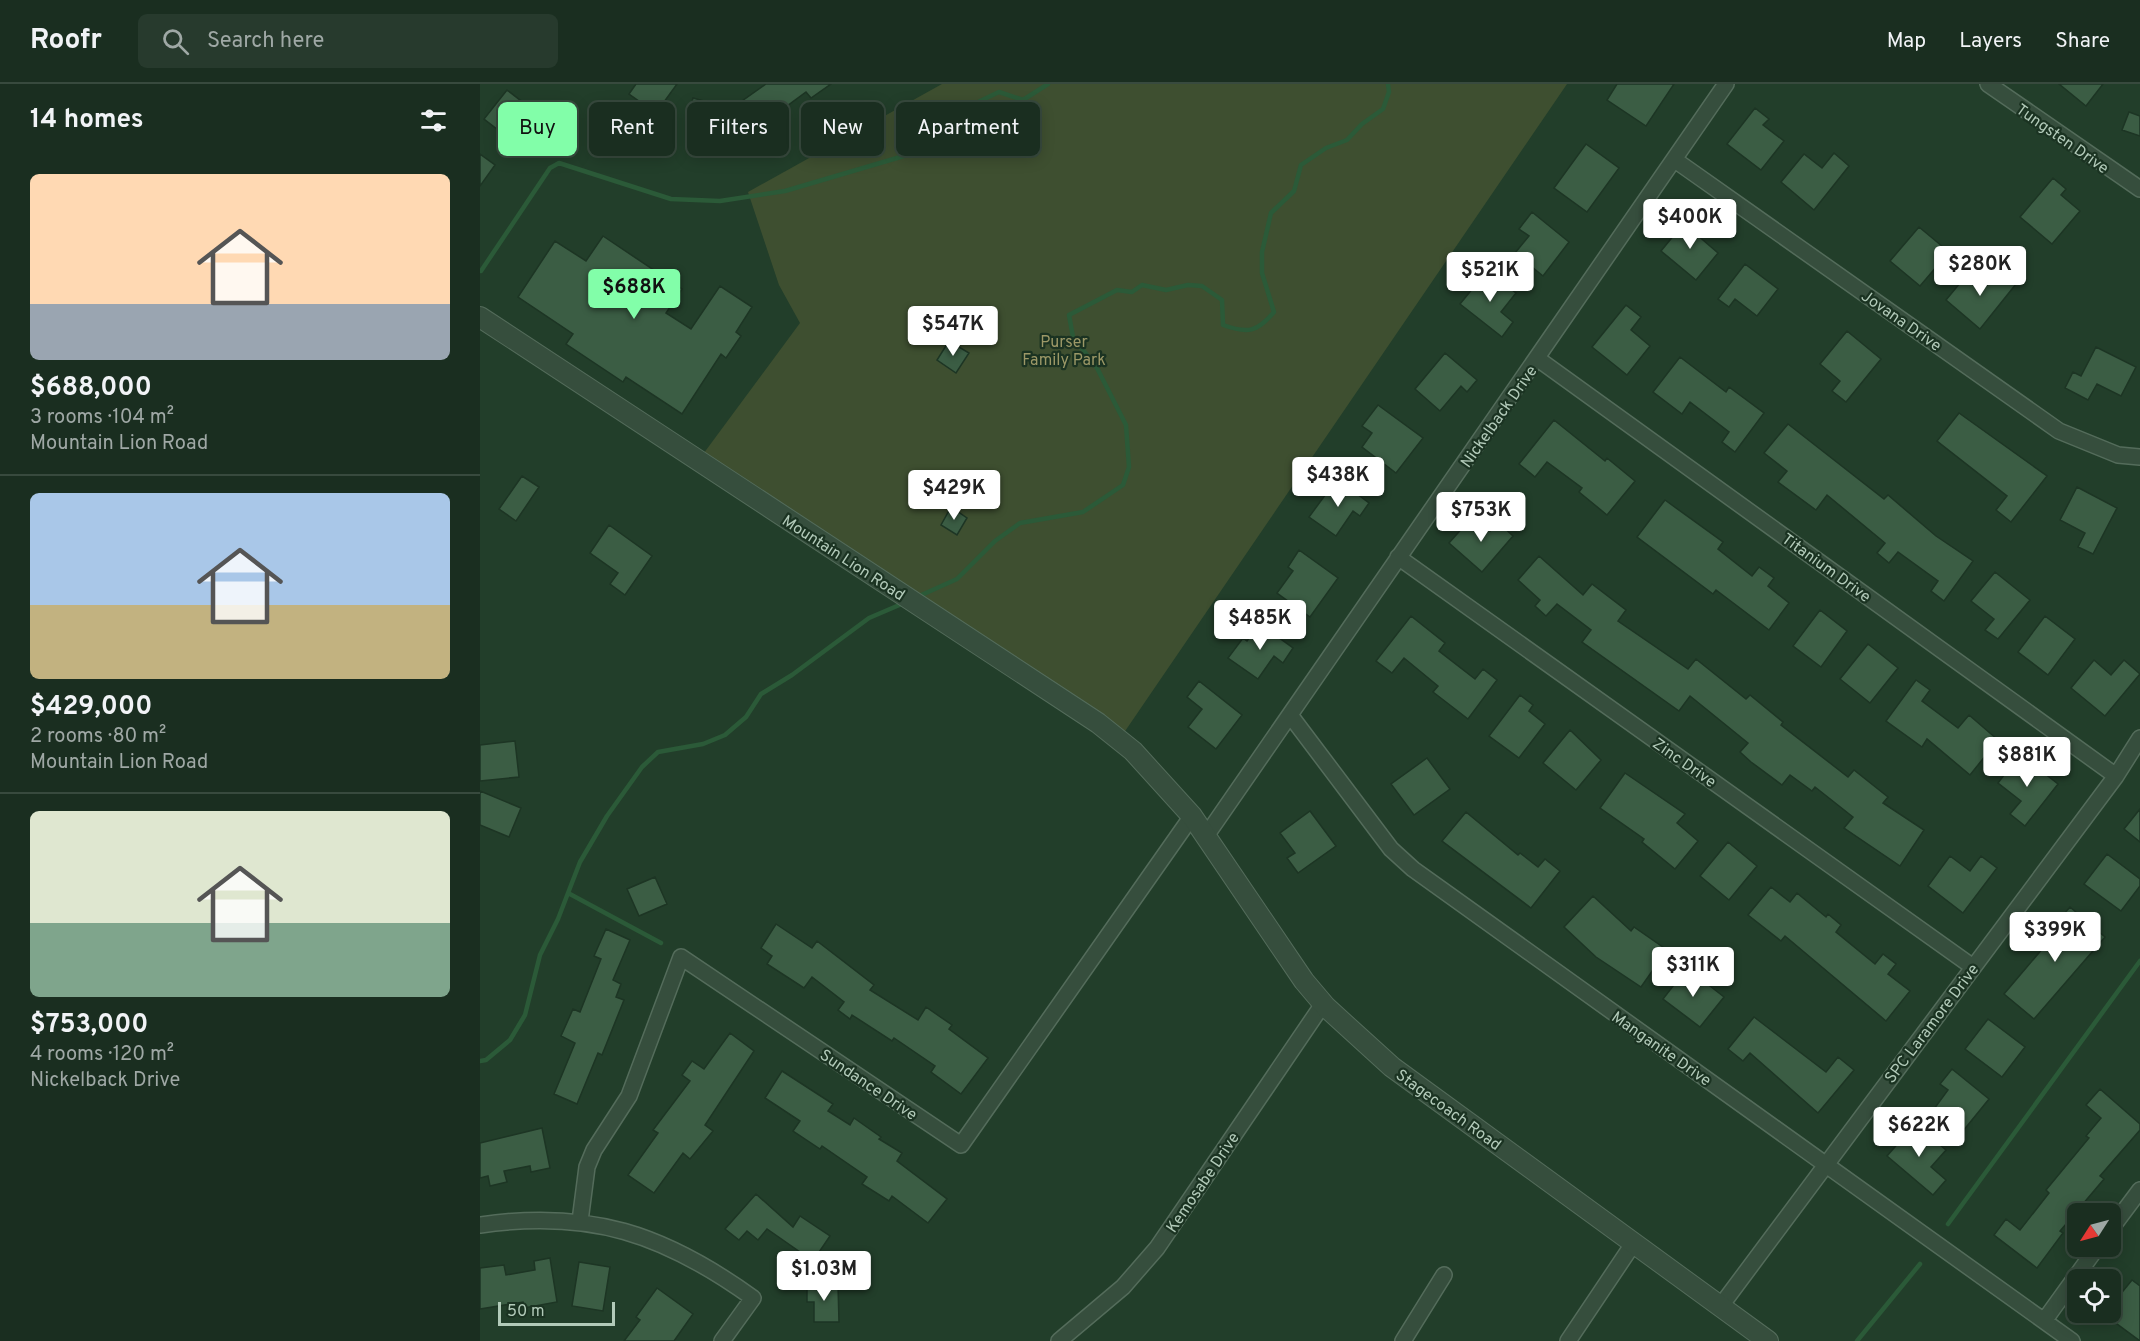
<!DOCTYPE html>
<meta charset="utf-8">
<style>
:root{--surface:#1a2e20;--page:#273a2d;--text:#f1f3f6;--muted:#9fa8a5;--line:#384a3e;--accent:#82fea9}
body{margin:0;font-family:Overpass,sans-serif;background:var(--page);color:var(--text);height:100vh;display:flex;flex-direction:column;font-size:22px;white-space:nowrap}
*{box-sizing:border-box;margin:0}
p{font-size:20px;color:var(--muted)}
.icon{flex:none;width:33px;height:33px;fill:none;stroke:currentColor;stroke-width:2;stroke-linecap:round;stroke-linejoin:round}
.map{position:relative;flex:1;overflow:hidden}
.drawer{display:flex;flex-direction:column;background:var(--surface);width:480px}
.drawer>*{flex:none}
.banner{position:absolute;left:18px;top:18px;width:570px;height:54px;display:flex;gap:12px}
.needle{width:39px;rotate:234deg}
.tools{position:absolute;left:1587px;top:1119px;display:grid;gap:12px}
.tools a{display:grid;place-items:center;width:54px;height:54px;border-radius:9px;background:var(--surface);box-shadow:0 3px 15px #0003,0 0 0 2px var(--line);font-size:30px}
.scale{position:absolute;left:18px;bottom:15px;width:117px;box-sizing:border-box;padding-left:6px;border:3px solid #b2cab9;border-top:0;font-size:16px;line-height:21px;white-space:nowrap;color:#b2cab9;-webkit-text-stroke:4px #1b3322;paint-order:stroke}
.price{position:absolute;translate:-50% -51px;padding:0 14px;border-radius:6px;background:#fff;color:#222;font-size:20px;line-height:39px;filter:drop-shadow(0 2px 3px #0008)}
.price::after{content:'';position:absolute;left:50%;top:36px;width:18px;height:14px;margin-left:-9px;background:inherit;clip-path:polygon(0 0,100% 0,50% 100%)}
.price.active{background:var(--accent);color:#111}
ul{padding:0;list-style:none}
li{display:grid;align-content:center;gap:12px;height:318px;padding:0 30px}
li+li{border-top:2px solid var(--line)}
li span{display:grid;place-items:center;height:186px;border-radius:9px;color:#555}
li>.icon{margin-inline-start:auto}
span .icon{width:108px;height:108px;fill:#fffc;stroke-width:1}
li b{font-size:26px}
h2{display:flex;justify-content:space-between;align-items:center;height:72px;padding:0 30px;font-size:26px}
.pill{padding:0 21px;border-radius:9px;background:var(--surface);box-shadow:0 3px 15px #0003,0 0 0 2px var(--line);font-size:21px;line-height:54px}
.pill.active{background:var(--accent);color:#111}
header{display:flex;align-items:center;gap:36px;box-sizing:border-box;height:84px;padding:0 30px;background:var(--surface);border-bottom:2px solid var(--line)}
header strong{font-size:28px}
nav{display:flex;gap:33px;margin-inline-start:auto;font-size:21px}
.search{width:420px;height:54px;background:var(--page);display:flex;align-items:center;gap:15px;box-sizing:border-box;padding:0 21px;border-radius:9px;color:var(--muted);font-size:22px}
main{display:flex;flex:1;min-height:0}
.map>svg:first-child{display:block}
</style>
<header>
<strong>Roofr</strong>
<div class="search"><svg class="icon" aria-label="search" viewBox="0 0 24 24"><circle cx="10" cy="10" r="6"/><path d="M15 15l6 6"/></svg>Search here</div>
<nav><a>Map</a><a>Layers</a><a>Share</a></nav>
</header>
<main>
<section class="drawer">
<h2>14 homes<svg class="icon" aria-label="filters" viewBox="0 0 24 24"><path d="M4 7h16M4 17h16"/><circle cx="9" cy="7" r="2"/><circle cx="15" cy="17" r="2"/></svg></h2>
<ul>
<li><span style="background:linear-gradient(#ffd9b3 70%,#9aa5b1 0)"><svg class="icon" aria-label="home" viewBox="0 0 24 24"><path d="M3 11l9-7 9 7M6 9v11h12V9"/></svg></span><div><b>$688,000</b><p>3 rooms · 104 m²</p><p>Mountain Lion Road</p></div></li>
<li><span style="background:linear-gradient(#a9c7e8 60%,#c2b280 0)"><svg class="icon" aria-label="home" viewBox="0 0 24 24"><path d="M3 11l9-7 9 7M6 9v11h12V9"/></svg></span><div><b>$429,000</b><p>2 rooms · 80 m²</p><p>Mountain Lion Road</p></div></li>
<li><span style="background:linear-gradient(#dfe7d0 60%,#7fa58c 0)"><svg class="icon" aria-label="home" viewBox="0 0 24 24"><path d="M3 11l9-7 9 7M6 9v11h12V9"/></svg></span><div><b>$753,000</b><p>4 rooms · 120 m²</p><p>Nickelback Drive</p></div></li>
</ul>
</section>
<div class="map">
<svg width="1660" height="1257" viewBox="0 0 1660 1257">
<rect width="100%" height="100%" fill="#223e2a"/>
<path fill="#3e4f30" d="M462 0H1087L639 656 218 377 320 239 299 201 268 108Z"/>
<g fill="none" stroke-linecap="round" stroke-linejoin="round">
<path stroke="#2b5a38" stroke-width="4.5" d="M1 187 70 84 79 79 191 115 240 117 305 107 434 69 467 51 492 21 519 8 543 16 568 0
M437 513 477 495 515 457 540 439 603 428 643 401 649 383 646 341 617 284 593 253 589 231 637 206 652 208 662 201 686 206 708 201 722 202 742 216 743 241C768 250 777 248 794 228L782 189V168L791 129 814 107 821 81 846 64 867 56 882 40 903 25 909 8 908 0
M88 809 181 859
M0 977 6 976 30 956 45 931 60 871 78 835 100 778 127 732 162 683 178 668 223 660 245 651 266 633 281 610 312 591 389 534 424 519
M1468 1140 1660 877
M1377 1257 1440 1180"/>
</g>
<path fill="#3b5d44" stroke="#1d3524" stroke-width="1.5" d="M156 0H197L176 29 149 10Z
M286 0H351L331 14 326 8 280 42 262 17Z
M1137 0H1194L1166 42 1127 16Z
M1579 0H1623L1606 22Z
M27 6 54 27 31 56 4 35Z
M213 14 249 24 241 53 206 43Z
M1275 24 1289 35 1283 41 1304 57 1281 86 1247 60Z
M1649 28 1660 32V52L1642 46Z
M1106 60 1139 84 1107 128 1074 104Z
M1354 69 1369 82 1334 126 1301 98 1324 70 1342 84Z
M0 70 15 81 0 102Z
M1573 94 1586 105 1581 111 1600 127 1572 160 1540 133Z
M1052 128 1089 158 1063 192 1035 169 1049 152 1039 145Z
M1208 134 1221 145 1216 150 1238 169 1216 196 1181 167Z
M1439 143 1469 168 1440 202 1410 177Z
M123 152 202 205 186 229 211 245 240 202 272 223 256 248 261 252 246 274 241 270 202 330 146 293 143 298 86 260 93 250 38 213 75 157 106 177Z
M1265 180 1298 205 1277 232 1255 215 1249 223 1238 215Z
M1519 186 1536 200 1500 245 1466 216 1490 187 1507 201Z
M1007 187 1036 209 1021 228 1033 238 1022 253 980 220Z
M1146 221 1161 233 1151 246 1170 262 1147 291 1112 263Z
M1367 247 1401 275 1366 318 1352 307 1360 297 1340 280Z
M469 257 489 269 476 289 457 276Z
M1616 263 1656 283 1641 312 1617 300 1608 316 1585 304 1593 288 1601 292Z
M965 269 997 296 987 308 981 302 960 327 935 305Z
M1200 273 1246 308 1249 303 1284 329 1255 368 1242 358 1249 348 1210 318 1202 330 1173 308Z
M898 321 943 354 916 389 882 363 892 349 882 342Z
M1479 329 1567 392 1531 438 1516 426 1527 412 1457 357Z
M1074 336 1125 377 1127 374 1155 397 1127 431 1099 408 1102 404 1067 378 1055 393 1039 380Z
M1308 340 1404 415 1408 411 1456 452 1493 477 1464 517 1451 507 1458 497 1418 468 1409 479 1397 469 1405 459 1347 411 1336 426 1298 398 1307 387 1284 369Z
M42 392 59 403 36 437 19 425Z
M857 395 889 419 880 432 873 427 856 452 829 433Z
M1597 403 1637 424 1613 470 1598 463 1605 449 1580 436Z
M1185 416 1243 458 1238 465 1272 492 1279 483 1294 494 1288 502 1309 519 1289 546 1236 506 1233 510 1157 453Z
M471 423 487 434 477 451 461 441Z
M993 432 1010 447 1018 438 1033 452 1002 488 969 459Z
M129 441 172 472 145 511 130 500 138 489 110 469Z
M819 466 858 494 830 533 797 509 813 487 808 483Z
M1059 472 1103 511 1112 500 1146 526 1138 537 1208 585 1216 575 1266 615 1270 611 1303 638 1301 641 1368 693 1374 686 1408 713 1403 719 1444 746 1420 782 1364 744 1373 733 1335 703 1332 707 1310 691 1302 701 1271 678 1260 668 1268 659 1210 612 1199 627 1102 558 1111 546 1077 520 1066 532 1055 522 1060 516 1038 496Z
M1515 488 1550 516 1518 555 1505 546 1514 535 1491 517Z
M1340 526 1367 547 1341 583 1313 562Z
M931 532 965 559 959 567 995 595 1003 585 1017 596 988 635 953 608 958 602 924 574 912 589 896 577Z
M1565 532 1595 555 1568 591 1538 568Z
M780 540 813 564 803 579 794 572 778 595 748 574 763 554 767 557Z
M1388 560 1418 584 1390 619 1360 595Z
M1614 576 1631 591 1644 576 1660 590 1625 632 1591 604Z
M1436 596 1450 606 1442 617 1478 644 1489 631 1518 656 1490 691 1447 655 1442 663 1406 637Z
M719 597 762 631 736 665 708 643 722 625 707 613Z
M1040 611 1053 621 1049 627 1065 640 1039 674 1009 652Z
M1090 646 1121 676 1096 706 1063 679Z
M35 657 39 693 0 697V661Z
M1540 670 1578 700 1545 742 1530 730 1541 717 1518 699Z
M947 674 970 705 934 731 911 700Z
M1145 689 1205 730 1197 739 1218 757 1195 785 1162 758 1164 755 1120 724Z
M0 707 41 724 29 753 0 741Z
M1660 725V758L1644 745Z
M830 727 856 762 818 789 807 774 815 769 800 749Z
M986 728 1038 771 1040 769 1058 783 1065 775 1080 787 1051 824 962 757Z
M1248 758 1277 782 1249 816 1220 792Z
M1627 770 1660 795V802L1641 827 1604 800Z
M1470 772 1490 787 1501 772 1517 784 1483 829 1448 802Z
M175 793 187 820 159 832 147 805Z
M1291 803 1310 818 1317 809 1346 833 1348 830 1361 841 1356 848 1395 880 1403 870 1416 880 1408 890 1430 907 1406 937 1305 852 1301 857 1268 831Z
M1113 812 1151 847 1154 843 1187 866 1161 903 1116 873 1084 843Z
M1590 823 1625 853 1554 935 1524 910 1569 857 1564 853Z
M296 840 332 864 337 857 394 901 390 906 438 936 446 923 472 941 469 945 508 974 481 1010 451 988 455 982 414 954 412 957 372 931 370 935 358 926 364 918 332 893 324 904 287 880 292 872 281 864Z
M126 845 150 856 133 896 141 900 136 913 144 916 122 971 118 969 97 1020 74 1010 95 959 81 952 93 925 100 928 121 875 114 872Z
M1207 884 1244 913 1220 943 1183 915Z
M1274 933 1346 988 1358 973 1374 986 1338 1029 1270 969 1263 977 1248 965Z
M1508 935 1545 963 1522 993 1485 965Z
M250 949 274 967 225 1041 233 1047 210 1075 203 1069 174 1109 148 1091 178 1049 173 1046 210 997 202 991 212 977 224 985Z
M1472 985 1509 1015 1483 1047 1454 1025 1468 1006 1460 1000Z
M302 987 353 1020 348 1027 370 1041 374 1034 401 1053 399 1055 422 1069 417 1077 467 1115 448 1139 412 1112 409 1117 382 1100 387 1093 342 1062 340 1065 313 1047 320 1037 285 1014Z
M1620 1005 1660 1040V1046L1620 1092 1624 1095 1580 1147 1583 1149 1557 1184 1514 1151 1526 1135 1540 1146 1569 1109 1566 1106 1609 1054 1606 1052 1621 1034 1606 1021Z
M1435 1040 1466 1066 1451 1083 1466 1096 1453 1111 1407 1072Z
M62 1044 70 1084 51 1088 50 1082 24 1087 27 1098 10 1102 8 1092 0 1094V1059Z
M276 1110 313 1143 320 1132 350 1152 333 1177 287 1145 278 1156 267 1147 259 1156 245 1145Z
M70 1174 77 1218 44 1224 43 1218 0 1225V1184L24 1181 26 1191 55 1186 54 1177Z
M99 1178 130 1183 123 1227 92 1222Z
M1652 1196 1660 1202V1257L1625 1231 1630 1228V1223Z
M327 1201H358L359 1238H334V1218H327Z
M177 1204 213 1230 194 1257H144L160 1236 156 1233Z"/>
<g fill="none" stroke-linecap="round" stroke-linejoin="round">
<g stroke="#546c5b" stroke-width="18">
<path id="minor" d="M1508 0 1660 105
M1195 76 1579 347 1638 371 1660 373
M1058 275 1636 692
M918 473 1493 883
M810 631 911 765 933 785 1592 1257
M726 752 1246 0
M100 1137 107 1083 114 1066 149 1012 201 873 481 1061 712 732
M0 1141C110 1125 184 1150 273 1214L242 1257
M1630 1146 1660 1106
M1240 1223 1636 692 1660 654
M1564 1237 1618 1162
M579 1257 643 1203 677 1164 843 920
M923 1257 964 1191
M1088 1257 1153 1160"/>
</g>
<g stroke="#546c5b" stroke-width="22">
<path id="tertiary" d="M0 233 618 639 653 667 712 732 824 897 846 923 912 983 1288 1257"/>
</g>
<use href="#minor" stroke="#364e3d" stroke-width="15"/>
<use href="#tertiary" stroke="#364e3d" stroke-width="20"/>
</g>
<g text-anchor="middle" stroke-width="4.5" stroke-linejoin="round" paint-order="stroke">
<g font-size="16" fill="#b2cab9" stroke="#1b3322">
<text transform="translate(1583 54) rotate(35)" y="6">Tungsten Drive</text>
<text transform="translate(1422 236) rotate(35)" y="6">Jovana Drive</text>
<text transform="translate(1018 332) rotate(-55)" y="6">Nickelback Drive</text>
<text transform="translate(364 473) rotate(33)" y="6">Mountain Lion Road</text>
<text transform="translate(1347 483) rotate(36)" y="6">Titanium Drive</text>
<text transform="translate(1205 678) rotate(35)" y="6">Zinc Drive</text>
<text transform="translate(1451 939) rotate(-53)" y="6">SPC Laramore Drive</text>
<text transform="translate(1182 964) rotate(35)" y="6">Manganite Drive</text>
<text transform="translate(389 1000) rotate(34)" y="6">Sundance Drive</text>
<text transform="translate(969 1025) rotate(36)" y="6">Stagecoach Road</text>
<text transform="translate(722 1098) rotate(-56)" y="6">Kemosabe Drive</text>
</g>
<g font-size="16" fill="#9c9867" stroke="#1b3322">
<text x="584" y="263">Purser<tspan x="584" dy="18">Family Park</tspan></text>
</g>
</g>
</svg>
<div class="tools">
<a><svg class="needle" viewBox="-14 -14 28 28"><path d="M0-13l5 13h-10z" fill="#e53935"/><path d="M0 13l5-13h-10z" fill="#9fa8a5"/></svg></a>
<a><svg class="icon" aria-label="locate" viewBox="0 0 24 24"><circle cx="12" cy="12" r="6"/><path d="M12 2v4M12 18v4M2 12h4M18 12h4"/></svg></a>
</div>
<div class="scale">50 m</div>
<b class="price" style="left:1210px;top:166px">$400K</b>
<b class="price" style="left:1500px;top:213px">$280K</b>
<b class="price" style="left:1010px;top:219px">$521K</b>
<b class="price active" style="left:154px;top:236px">$688K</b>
<b class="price" style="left:473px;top:273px">$547K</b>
<b class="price" style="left:858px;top:424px">$438K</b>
<b class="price" style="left:474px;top:437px">$429K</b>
<b class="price" style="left:1001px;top:459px">$753K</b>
<b class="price" style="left:780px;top:567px">$485K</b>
<b class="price" style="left:1547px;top:704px">$881K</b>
<b class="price" style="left:1575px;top:879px">$399K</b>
<b class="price" style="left:1213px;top:914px">$311K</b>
<b class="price" style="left:1439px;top:1074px">$622K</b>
<b class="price" style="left:344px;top:1218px">$1.03M</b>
<div class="banner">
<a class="pill active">Buy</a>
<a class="pill">Rent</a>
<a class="pill">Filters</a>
<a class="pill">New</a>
<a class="pill">Apartment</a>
</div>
</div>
</main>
